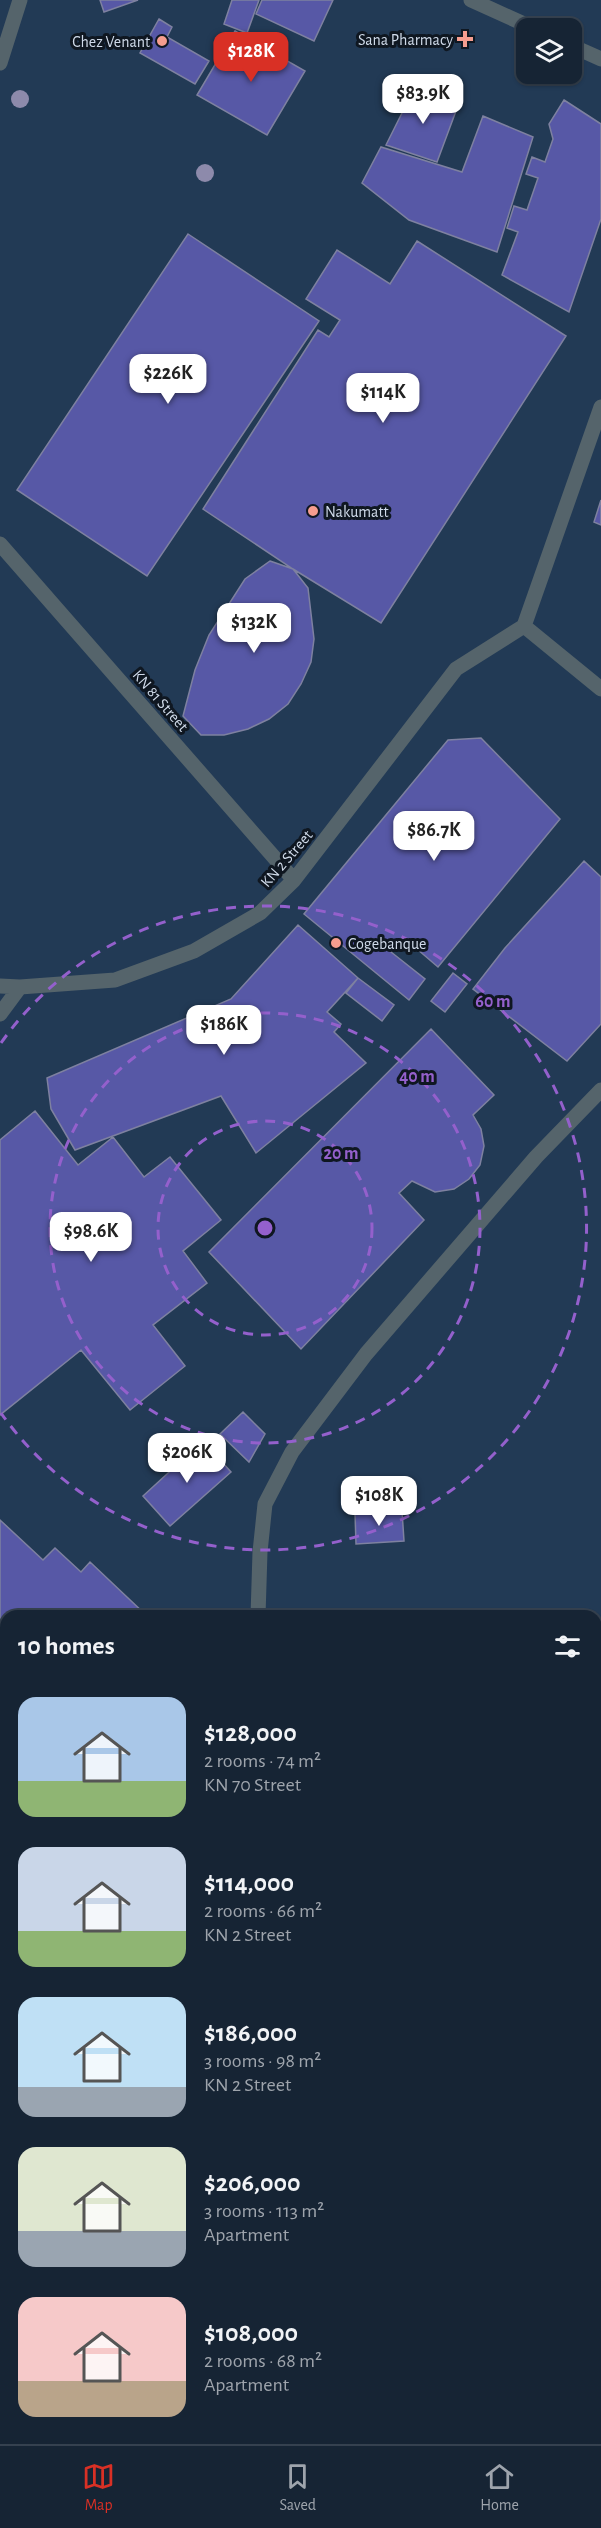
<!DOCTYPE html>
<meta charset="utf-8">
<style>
:root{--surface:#162434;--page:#233040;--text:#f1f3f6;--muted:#9ea4ac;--line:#35414f;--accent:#d93025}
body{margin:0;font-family:"Alegreya Sans",sans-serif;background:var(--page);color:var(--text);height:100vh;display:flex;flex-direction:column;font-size:22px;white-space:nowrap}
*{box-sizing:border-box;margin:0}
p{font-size:20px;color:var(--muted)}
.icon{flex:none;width:33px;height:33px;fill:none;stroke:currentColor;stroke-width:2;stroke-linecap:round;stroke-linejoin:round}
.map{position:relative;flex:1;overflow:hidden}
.details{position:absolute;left:0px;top:1610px;width:602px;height:836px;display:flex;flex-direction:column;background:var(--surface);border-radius:18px 18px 0 0;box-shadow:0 2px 4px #0004,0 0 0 2px var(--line)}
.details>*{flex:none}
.controls{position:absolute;left:516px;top:18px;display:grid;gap:12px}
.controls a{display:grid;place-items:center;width:66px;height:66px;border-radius:12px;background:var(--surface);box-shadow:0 2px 4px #0004,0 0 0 2px var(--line);font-size:30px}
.price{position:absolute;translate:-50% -51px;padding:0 14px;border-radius:12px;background:#fff;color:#222;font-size:20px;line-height:39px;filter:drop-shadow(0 2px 3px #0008)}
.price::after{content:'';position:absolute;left:50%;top:36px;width:18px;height:14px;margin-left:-9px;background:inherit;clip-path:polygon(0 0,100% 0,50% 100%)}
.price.on{background:var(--accent);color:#fff}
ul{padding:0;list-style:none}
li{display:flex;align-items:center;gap:18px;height:150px;padding:0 18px}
li span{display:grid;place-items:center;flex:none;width:168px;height:120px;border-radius:18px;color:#555}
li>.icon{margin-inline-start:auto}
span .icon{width:72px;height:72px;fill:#fffc;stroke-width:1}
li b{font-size:26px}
h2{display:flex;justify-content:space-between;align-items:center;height:72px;padding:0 18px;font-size:26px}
.tab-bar{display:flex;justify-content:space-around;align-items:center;height:84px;border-top:2px solid var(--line);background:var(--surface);font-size:16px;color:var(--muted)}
.tab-bar a{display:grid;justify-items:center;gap:3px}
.tab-bar .on{color:var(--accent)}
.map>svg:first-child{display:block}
</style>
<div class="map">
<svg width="601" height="2444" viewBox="0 0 601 2444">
<rect width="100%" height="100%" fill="#1d3046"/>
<path fill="#223a55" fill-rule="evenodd" d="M0 0H601V2229L596 2231V1616H6V2284L0 2283ZM526 28H572V74H526Z"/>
<path fill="#5758a6" stroke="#7e81a0" stroke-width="1.5" d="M100 0H138L104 12Z
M232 0H259L247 33 224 24Z
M262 0H333L314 41 256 14Z
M159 19 172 27 167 37 209 61 195 84 140 53Z
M235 31 305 71 267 135 197 95Z
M416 85 446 96 442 106 456 111 437 162 386 145Z
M564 100 601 124V219L569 312 502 275 518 232 507 228 514 206 527 210 538 178 526 174 532 157 545 162 553 139 549 124Z
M483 116 533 137 497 252 409 220 362 183 381 147 462 172Z
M188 234 319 321 147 576 17 490Z
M417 241 566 336 381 623 293 569 203 509 318 330 329 337 340 320 306 299 337 250 390 284Z
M601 500V525L594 522Z
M270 561 293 569 308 588 314 639 311 662 301 684 288 704 269 719 248 729 224 735H201L183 716 195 670 209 635 245 579Z
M481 738 560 819 438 967 403 937 391 952 425 979 409 1000 304 914 448 740Z
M584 861 601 877V1024L567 1061 473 989 505 948Z
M298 925 358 978 327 1012 341 1024 334 1032 366 1063 256 1153 221 1096 75 1150 51 1109 47 1078 231 999Z
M453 973 467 984 445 1012 431 1001Z
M358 978 394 1005 382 1021 346 993Z
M431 1029 494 1095 473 1115 481 1129 484 1146 480 1165 469 1179 454 1189 435 1192 412 1181 399 1193 424 1220 301 1349 209 1252Z
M35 1111 78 1165 113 1137 144 1177 170 1157 221 1220 183 1251 207 1283 153 1325 185 1366 130 1410 81 1350 0 1415V1140Z
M243 1412 265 1434 249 1462 220 1434Z
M203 1441 231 1472 170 1526 143 1496Z
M402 1511 404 1541 356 1544 355 1513Z
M0 1520 43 1560 55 1548 81 1572 90 1562 147 1616H6V1695L0 1689Z
M596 1636H601V1762H596Z
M0 1953 6 1955V2112L0 2110Z
M596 1996H600L598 2075H596Z
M0 2113 6 2114V2174L0 2173Z
M0 2177 6 2178V2220L4 2228 0 2227Z
M601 2190V2271L596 2265V2194Z"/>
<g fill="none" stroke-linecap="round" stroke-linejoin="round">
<path stroke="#55646b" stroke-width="15" d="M471 0 533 28
M572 46 601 59
M0 63 20 0
M0 544 294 880
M524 626 601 407
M524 626 601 689
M0 986 20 987 115 980 194 951 260 913 294 880 456 669 524 626
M0 1014 20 987
M258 1616 260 1552 265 1504 292 1452 366 1354 536 1157 601 1090
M596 1824H601
M596 2157 601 2154
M0 2238H6"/>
<path stroke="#7a99a6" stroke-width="15" d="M0 1840 6 1843
M596 1871H601"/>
</g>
<g fill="#8d8aab">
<circle cx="20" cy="99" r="9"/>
<circle cx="205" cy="173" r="9"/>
</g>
<g fill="none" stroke="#9460cc" stroke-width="3" stroke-dasharray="10 8">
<circle cx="265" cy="1228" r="107"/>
<circle cx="265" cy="1228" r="215"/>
<path d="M1 1043A322 322 0 1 1 1 1413"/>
</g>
<g fill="#f59d8f" stroke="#0f1721" stroke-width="2">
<path d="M462 30h6v6h6v6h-6v6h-6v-6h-6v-6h6z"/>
<circle cx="162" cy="41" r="6"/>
<circle cx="313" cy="511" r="6"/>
<circle cx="336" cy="943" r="6"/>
</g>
<g text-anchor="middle" stroke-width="6" stroke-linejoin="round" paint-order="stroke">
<g font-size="16" fill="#d0dbea" stroke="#0f1721" text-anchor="end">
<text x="453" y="45">Sana Pharmacy</text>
<text x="150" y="47">Chez Venant</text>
<text x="325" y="517" text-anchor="start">Nakumatt</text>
<text x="348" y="949" text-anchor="start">Cogebanque</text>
</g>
<g font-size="16" fill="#d0dbea" stroke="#0f1721">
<text transform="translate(161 700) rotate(49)" y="6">KN 81 Street</text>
<text transform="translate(286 858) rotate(-49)" y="6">KN 2 Street</text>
</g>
</g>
<circle cx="265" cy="1228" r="9" fill="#9460cc" stroke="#0f1721" stroke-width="3"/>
<g font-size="18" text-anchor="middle" font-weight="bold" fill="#9460cc" stroke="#0f1721" stroke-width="6" stroke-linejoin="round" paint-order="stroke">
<text x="493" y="1007">60 m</text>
<text x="417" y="1082">40 m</text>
<text x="341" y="1159">20 m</text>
</g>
</svg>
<div class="controls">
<a><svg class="icon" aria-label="layers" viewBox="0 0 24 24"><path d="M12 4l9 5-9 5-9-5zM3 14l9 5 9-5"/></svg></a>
</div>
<b class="price on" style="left:251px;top:83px">$128K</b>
<b class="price" style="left:423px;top:125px">$83.9K</b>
<b class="price" style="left:168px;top:405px">$226K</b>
<b class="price" style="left:383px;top:424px">$114K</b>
<b class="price" style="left:254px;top:654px">$132K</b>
<b class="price" style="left:434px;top:862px">$86.7K</b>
<b class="price" style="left:224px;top:1056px">$186K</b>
<b class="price" style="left:91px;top:1263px">$98.6K</b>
<b class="price" style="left:187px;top:1484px">$206K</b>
<b class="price" style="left:379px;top:1527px">$108K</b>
<section class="details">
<h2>10 homes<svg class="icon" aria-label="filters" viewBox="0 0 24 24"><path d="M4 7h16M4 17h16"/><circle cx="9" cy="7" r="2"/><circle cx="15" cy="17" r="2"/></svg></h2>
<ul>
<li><span style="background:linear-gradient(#a9c7e8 70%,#8fb573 0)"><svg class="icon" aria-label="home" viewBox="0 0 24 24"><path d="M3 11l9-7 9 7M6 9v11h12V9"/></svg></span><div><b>$128,000</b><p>2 rooms · 74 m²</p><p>KN 70 Street</p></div></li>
<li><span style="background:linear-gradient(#c9d6e8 70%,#8fb573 0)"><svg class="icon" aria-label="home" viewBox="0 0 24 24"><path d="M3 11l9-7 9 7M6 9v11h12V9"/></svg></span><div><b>$114,000</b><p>2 rooms · 66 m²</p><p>KN 2 Street</p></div></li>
<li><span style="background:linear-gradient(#bfe0f5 75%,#9aa5b1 0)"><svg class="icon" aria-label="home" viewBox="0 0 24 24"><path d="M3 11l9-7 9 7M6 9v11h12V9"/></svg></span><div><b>$186,000</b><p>3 rooms · 98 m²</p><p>KN 2 Street</p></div></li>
<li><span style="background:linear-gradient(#dfe7d0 70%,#9aa5b1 0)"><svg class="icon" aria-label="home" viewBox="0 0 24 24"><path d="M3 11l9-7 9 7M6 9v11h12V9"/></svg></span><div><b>$206,000</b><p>3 rooms · 113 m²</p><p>Apartment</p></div></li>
<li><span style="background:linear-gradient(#f6c9c9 70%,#b9a48a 0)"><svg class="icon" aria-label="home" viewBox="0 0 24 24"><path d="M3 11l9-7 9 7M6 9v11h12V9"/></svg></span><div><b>$108,000</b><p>2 rooms · 68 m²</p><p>Apartment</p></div></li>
</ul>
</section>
</div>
<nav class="tab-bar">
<a class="on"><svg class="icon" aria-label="map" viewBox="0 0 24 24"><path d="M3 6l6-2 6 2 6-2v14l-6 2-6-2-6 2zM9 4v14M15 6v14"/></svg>Map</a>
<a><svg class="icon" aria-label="saved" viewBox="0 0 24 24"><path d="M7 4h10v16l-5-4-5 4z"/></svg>Saved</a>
<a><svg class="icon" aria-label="home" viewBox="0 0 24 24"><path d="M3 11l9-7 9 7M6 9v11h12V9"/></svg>Home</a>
</nav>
